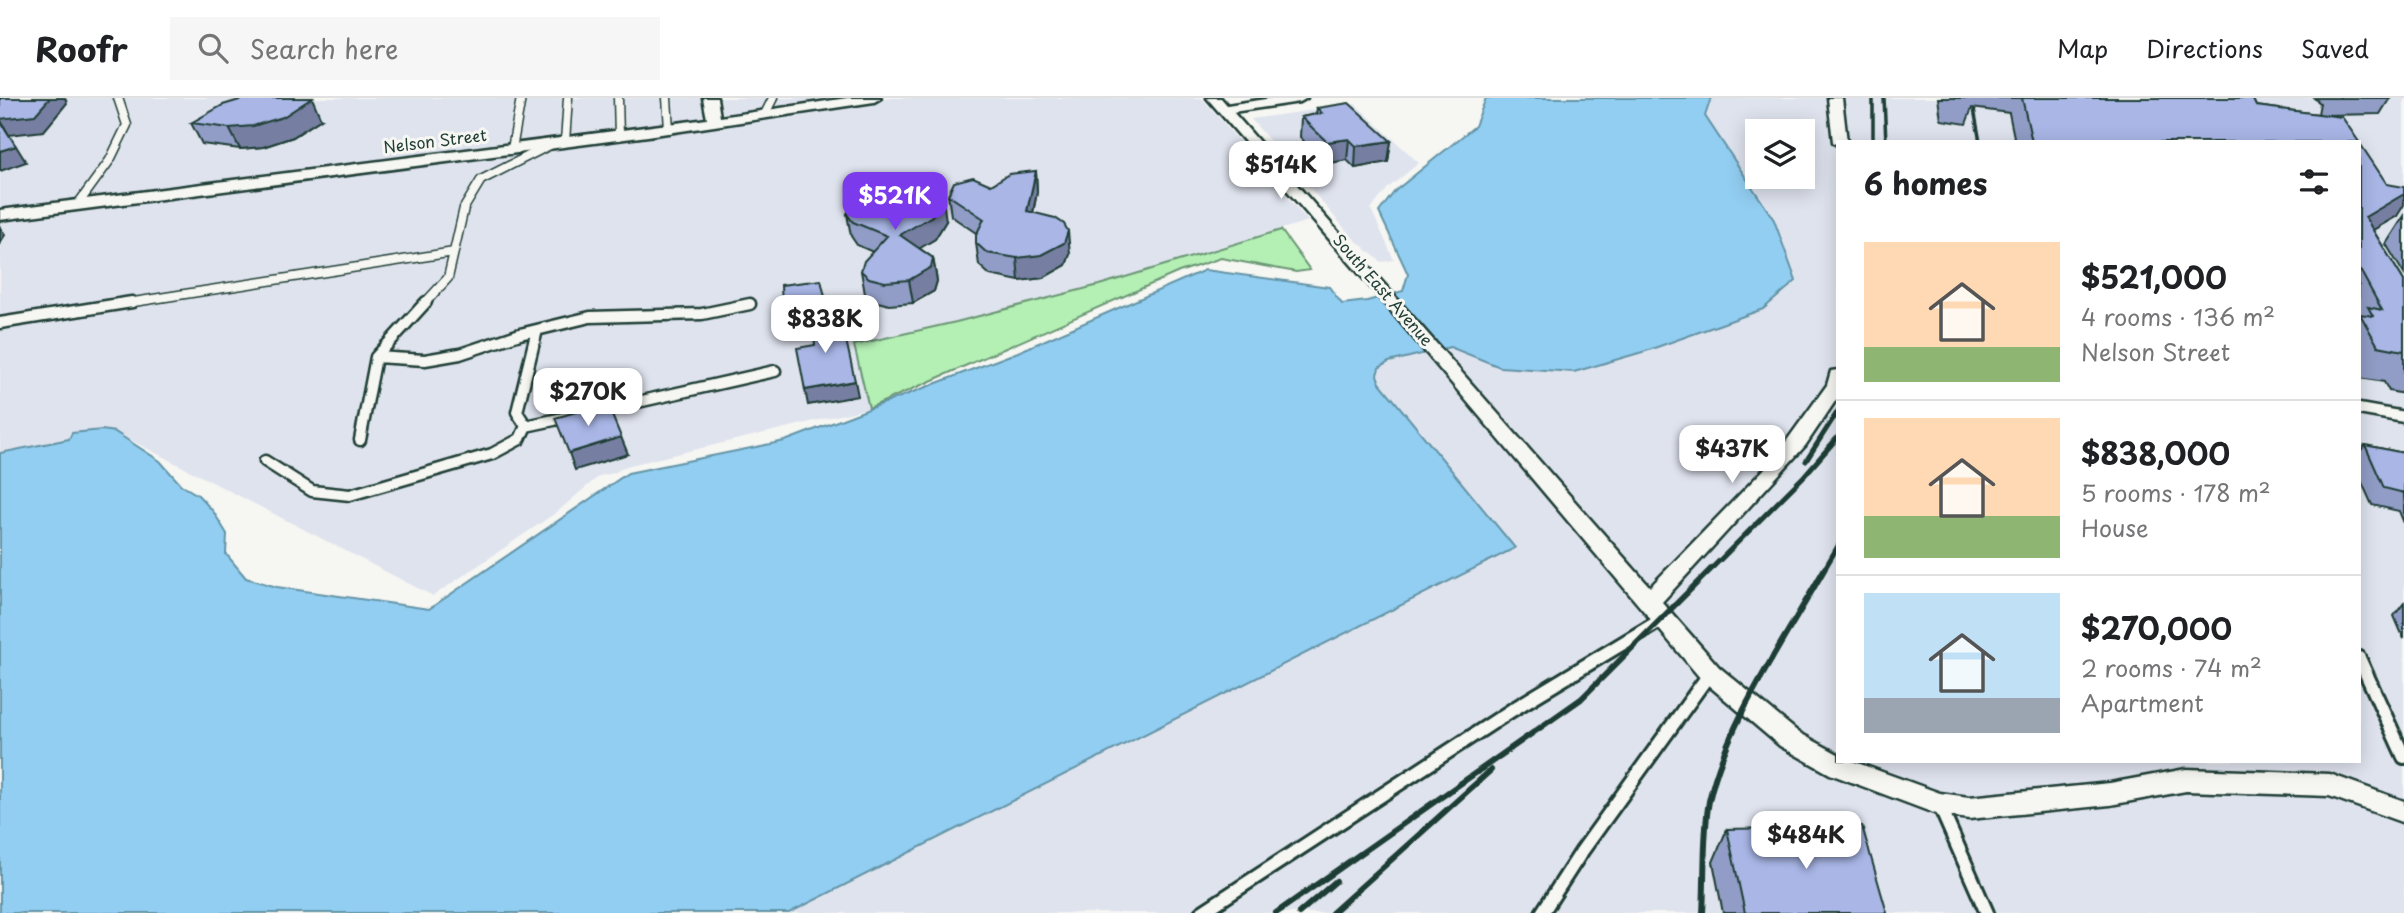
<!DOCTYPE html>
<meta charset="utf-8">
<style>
:root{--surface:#fff;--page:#f6f6f6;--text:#202124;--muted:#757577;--line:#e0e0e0;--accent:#7c3aed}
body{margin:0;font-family:"Playpen Sans",sans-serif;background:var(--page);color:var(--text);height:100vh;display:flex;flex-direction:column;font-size:26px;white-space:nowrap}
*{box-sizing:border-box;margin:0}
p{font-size:23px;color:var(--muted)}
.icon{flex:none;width:38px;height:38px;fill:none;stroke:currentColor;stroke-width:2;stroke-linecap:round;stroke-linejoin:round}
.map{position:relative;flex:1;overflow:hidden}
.panel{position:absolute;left:1836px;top:42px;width:525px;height:623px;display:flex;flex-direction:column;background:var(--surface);border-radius:0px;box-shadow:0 4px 18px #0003}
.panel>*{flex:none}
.fabs{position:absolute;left:1745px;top:21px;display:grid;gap:14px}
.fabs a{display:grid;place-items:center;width:70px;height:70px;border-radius:0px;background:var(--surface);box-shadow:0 4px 18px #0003;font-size:35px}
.price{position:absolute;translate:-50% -60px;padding:0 16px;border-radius:14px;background:#fff;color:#222;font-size:23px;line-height:46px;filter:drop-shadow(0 2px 4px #0008)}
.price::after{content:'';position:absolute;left:50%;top:42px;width:21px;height:16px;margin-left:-10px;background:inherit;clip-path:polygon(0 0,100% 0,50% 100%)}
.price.current{background:var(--accent);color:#fff}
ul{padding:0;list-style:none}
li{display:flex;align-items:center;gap:21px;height:175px;padding:0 28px}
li+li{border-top:2px solid var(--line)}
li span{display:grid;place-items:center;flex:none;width:196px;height:140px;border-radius:0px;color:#555}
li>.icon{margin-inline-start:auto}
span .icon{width:84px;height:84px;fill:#fffc;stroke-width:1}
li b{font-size:30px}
h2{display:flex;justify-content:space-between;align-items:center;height:84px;padding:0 28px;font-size:30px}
header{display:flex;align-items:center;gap:42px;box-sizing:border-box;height:98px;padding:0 35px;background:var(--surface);border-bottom:2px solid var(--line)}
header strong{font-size:33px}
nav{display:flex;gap:38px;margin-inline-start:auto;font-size:24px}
.search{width:490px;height:63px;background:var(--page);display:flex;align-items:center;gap:18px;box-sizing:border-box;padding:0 24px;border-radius:0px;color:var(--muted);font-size:26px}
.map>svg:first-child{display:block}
</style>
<header>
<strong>Roofr</strong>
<div class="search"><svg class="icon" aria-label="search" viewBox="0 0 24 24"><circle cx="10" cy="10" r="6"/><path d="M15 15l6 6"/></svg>Search here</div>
<nav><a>Map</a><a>Directions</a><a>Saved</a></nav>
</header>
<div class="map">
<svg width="2404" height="815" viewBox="0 0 2404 815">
<rect width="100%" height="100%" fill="#f6f6f2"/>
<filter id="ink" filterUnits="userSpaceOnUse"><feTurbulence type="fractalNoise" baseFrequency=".0143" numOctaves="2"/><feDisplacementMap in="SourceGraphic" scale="14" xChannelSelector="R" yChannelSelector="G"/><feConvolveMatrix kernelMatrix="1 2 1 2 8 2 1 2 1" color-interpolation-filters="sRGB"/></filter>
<g filter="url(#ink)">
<path fill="#dfe3ee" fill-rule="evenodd" d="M0 0H702L705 22 0 113Z
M719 0H839L722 19Z
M887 0H1202L1308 123 1099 187 956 224 854 247 869 310 626 368 614 375 599 378 557 414 433 498 115 334 102 332 72 335 70 341 0 355V122L648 38Z
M1711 0H2404V815H789L1515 450 1380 285 1377 277 1379 270 1389 264 1450 249 1500 269 1774 122 1705 18ZM1757 33H1802V79H1757ZM1838 44H2359V663H1838Z
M1355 6 1419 65 1388 90 1371 111 1394 162 1381 164 1351 138 1251 21Z"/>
<path fill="#b4efb4" stroke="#6a9674" stroke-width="2" d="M1281 132 1310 172 1296 174 1221 160 1179 174 869 310 854 247 956 224 1099 187Z"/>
<path fill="#92cef2" stroke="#6494a6" stroke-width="2" d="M1486 0H1711L1705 18 1774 122 1796 183 1763 211 1646 253 1574 274 1500 269 1450 249 1389 264 1379 270 1377 277 1380 285 1515 450 789 815H0V355L69 341 72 335 102 332 115 334 160 363 181 387 198 397 213 413 227 436 226 456 246 480 277 489 429 511 628 375 785 343 1018 254 1205 172 1329 189 1342 206 1367 203 1403 193 1408 176 1379 114 1395 93 1475 28Z"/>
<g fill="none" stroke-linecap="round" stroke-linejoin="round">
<g stroke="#1f3d34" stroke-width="11">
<path id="lane-far2" d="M618 0 619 38
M667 0 669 31
M765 16 773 0
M565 44 568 0
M512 51 521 0
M78 106 110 62 127 27 118 0
M121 206 454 154
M424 206 448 180 464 110 481 82 552 46"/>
</g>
<g stroke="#1f3d34" stroke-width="15">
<path id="lane-far1" d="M0 225 132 204
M537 232 517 314 526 328 568 319
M376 259 425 262 460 256 520 236 590 219 702 216 750 206
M2359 311 2404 319
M598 313 775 273
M360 342 376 259 426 204
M265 363 312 393 350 397 492 356 520 341 526 328"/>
</g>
<g stroke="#1f3d34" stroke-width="18">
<path id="lane" d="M2359 560 2404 659
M1939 706 1987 815
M1201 815 1512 612 1663 521
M1542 815 1582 753 1710 575"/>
</g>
<g stroke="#1f3d34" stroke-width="5">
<path id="street" d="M703 0H717L720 19 847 0H881L874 4 648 38 0 122V112L707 21Z
M1207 0H1221L1227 7 1272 0H1307L1300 4 1233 14 1650 489 1772 363 1827 287 1831 273 1838 272V299L1805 348 1662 504 1719 569 1798 634 1838 656V663H1852L1940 695 1969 699 2110 685 2186 671 2330 676 2404 703V725L2329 698 2186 693 2110 707 1969 721 1939 717 1830 676 1780 648 1701 581 1368 186Z
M1828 0H1842L1847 44H1838V48L1833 44Z"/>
</g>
<use href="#lane-far2" stroke="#f6f6f2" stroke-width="8"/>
<use href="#lane-far1" stroke="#f6f6f2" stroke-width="10"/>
<use href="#lane" stroke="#f6f6f2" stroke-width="12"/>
<use href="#street" fill="#f6f6f2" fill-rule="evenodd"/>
<path stroke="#1f3d34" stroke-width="3.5" d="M1873 0V44
M1884 0 1886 44
M1972 0 1980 44"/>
<path stroke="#1f3d34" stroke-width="5" d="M1806 363 1838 313
M1710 472 1804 378 1838 339
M1824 472 1838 448"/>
<path stroke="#1f3d34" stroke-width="6" d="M1276 815 1581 601 1712 470
M1299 815 1336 783
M1332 815 1491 672
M1703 815C1705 782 1703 734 1709 703 1726 625 1786 540 1825 470"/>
</g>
<path fill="#919dc6" stroke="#1f3d34" stroke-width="2" d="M1938 0H2252L2256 8 2318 16 2320 5 2314 0H2390L2380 16 2326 17 2359 44H2015L2009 15 1972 10 1966 26 1941 22Z
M1317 10 1391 43 1388 64 1355 70 1347 62 1325 66 1300 39 1301 19 1316 16Z
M321 21 293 39 263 49 240 51 202 46 191 25Z
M2359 44 2397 118 2373 132 2404 183V296L2389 293 2384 284 2359 280Z
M1036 73 1037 94 1033 115 1070 156 1066 167 1043 180 1019 183 990 177 979 167 976 145V135L951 118 948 97 991 87Z
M847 116 946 123 935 141 919 150 933 160 937 183 934 193 913 205 889 207 874 203 865 196 861 173 873 154 857 147 851 138Z
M2404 118V176L2386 146Z
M2365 347 2404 355V425L2399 413 2372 407 2359 378V355Z
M2404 505V541L2394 518Z
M1727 731 1887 815H1723L1713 764Z"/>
<path fill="#767fa1" stroke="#1f3d34" stroke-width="2" d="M48 0H65L67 5 44 33 9 37 0 21Z
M312 0 321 21 293 39 263 49 240 51 229 30Z
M1349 41 1347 62 1325 66 1327 44Z
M1391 43 1388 64 1355 70 1356 48Z
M16 48 26 64 0 73V53Z
M1036 73 1037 94 1029 135 1027 113Z
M2404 96V107L2397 118 2359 140 2365 119Z
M943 101 946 123 935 141 904 160 900 137Z
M0 129 5 137 0 145Z
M1068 133 1070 156 1066 167 1043 180 1019 183 1017 160Z
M933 160 937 183 934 193 913 205 909 182Z
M826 203 829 219 786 225 782 209Z
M855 283 858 298 808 307 805 292Z
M621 339 628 356 575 372 569 355Z"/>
<path fill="#a9b6e6" stroke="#1f3d34" stroke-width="2" d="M0 0H50L35 17 0 21Z
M246 0H312L283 19 253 28 229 30 191 25 223 7Z
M2022 0H2252L2256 8 2342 19 2359 44H2032Z
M1349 5 1391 43 1356 48 1349 41 1327 44 1301 19 1322 15 1317 10Z
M0 23 16 48 0 53Z
M2359 44 2387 86 2404 89V96L2365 119 2404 183V253L2378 248 2360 216 2373 218 2368 209 2382 212 2359 170Z
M1036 73 1027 113 1055 120 1064 126 1068 133 1064 145 1041 157 1017 160 987 155 976 145V137L984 121 948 97 954 84 973 79 991 87 1009 76Z
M893 91 916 92 943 101 932 118 900 137 933 160 931 169 909 182 885 184 869 180 861 173 864 163 887 138 853 124 847 116 851 107 865 97Z
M821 182 826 203 782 209 781 187Z
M834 211 838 243 846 242 855 283 805 292 797 250 815 247 811 214Z
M607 305 621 339 569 355 555 320Z
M2365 347 2404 355V395L2384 390Z
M1862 728 1887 815H1745L1727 731Z"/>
</g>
<g text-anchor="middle" stroke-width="6" stroke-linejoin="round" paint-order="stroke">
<g font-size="16" fill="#1f3d34" stroke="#f6f6f2">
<text transform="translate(435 43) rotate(-7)" y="6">Nelson Street</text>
<text transform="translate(1383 192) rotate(49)" y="6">South East Avenue</text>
</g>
</g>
</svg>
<div class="fabs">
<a><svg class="icon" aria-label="layers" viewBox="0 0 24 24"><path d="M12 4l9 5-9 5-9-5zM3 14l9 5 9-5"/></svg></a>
</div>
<b class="price" style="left:1281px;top:103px">$514K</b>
<b class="price current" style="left:895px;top:134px">$521K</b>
<b class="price" style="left:825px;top:257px">$838K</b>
<b class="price" style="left:588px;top:330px">$270K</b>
<b class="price" style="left:1732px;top:387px">$437K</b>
<b class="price" style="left:1806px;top:773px">$484K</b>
<section class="panel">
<h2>6 homes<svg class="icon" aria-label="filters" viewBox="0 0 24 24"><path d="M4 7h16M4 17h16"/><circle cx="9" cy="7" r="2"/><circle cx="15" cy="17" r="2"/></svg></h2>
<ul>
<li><span style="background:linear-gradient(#ffd9b3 75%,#8fb573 0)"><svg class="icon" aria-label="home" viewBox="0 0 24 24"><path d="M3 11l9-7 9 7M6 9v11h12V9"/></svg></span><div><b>$521,000</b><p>4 rooms · 136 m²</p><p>Nelson Street</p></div></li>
<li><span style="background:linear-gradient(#ffd9b3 70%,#8fb573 0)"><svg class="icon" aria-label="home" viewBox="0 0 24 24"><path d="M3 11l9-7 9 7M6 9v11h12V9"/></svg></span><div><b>$838,000</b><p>5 rooms · 178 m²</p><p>House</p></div></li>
<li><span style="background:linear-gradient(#bfe0f5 75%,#9aa5b1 0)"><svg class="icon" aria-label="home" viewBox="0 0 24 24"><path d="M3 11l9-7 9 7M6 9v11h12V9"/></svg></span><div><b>$270,000</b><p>2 rooms · 74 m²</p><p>Apartment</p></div></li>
</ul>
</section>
</div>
